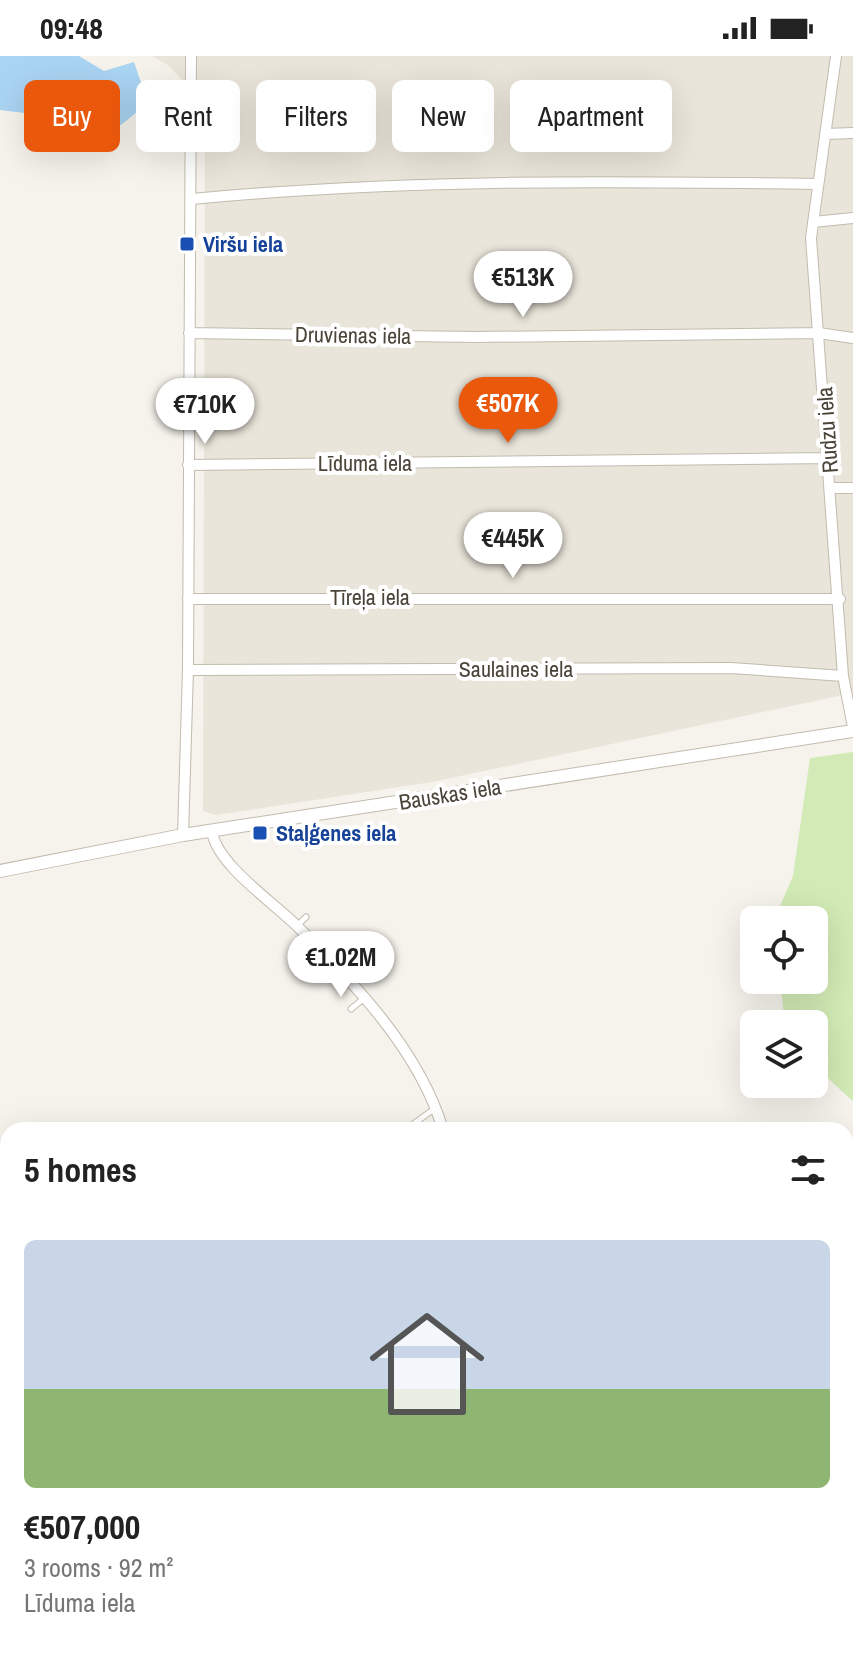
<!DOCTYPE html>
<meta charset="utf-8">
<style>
:root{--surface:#fff;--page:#f6f6f6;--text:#222;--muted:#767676;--accent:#ea580c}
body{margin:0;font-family:"Archivo Narrow",sans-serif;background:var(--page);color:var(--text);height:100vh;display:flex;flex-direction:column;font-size:30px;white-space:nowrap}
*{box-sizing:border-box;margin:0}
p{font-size:26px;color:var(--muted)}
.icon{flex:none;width:44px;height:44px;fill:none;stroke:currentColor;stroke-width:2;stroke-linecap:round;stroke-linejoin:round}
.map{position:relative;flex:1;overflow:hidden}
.side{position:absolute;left:0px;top:1066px;width:854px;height:536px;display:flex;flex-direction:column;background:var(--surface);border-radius:24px 24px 0 0;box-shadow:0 8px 32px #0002}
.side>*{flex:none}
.top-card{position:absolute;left:24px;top:24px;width:806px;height:72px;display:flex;gap:16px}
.fabs{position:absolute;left:740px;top:850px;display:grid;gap:16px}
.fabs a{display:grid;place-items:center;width:88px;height:88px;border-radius:12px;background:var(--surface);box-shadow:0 8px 32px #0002;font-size:40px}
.price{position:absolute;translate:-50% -68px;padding:0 18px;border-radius:28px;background:#fff;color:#222;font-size:26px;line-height:52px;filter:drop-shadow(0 2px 4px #0008)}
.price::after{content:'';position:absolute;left:50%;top:48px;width:24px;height:18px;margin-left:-12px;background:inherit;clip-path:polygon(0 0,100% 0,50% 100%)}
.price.on{background:var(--accent);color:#fff}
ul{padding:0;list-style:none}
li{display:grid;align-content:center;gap:16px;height:424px;padding:0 24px}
li span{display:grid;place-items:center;height:248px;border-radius:12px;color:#555}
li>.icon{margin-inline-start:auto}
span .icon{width:144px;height:144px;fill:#fffc;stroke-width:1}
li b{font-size:34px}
h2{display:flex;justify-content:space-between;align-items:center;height:96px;padding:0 24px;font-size:34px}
.pill{padding:0 28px;border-radius:12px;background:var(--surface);box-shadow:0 8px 32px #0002;font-size:28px;line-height:72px}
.pill.on{background:var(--accent);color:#fff}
.status{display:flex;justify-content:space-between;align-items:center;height:56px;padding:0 40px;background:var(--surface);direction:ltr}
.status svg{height:22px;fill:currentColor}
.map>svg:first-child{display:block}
</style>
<div class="status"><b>09:48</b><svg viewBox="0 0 49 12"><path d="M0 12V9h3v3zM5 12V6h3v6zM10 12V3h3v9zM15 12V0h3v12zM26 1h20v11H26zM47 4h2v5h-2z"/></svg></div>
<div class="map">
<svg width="853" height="1602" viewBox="0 0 853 1602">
<rect width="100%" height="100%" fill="#f6f3ec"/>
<path fill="#eae5da" d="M152 0H853V637L432 726 216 759 203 755 205 49 168 9Z"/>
<path fill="#e6e2dd" d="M84 1594H494L489 1602H100Z"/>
<path fill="#d2eab5" d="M853 696V1045C819 1014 814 1014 814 968H789L784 960 780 924H814V864H774L793 820 810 702Z
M846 1527 853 1532V1602H687L686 1594H846Z"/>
<path fill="#a9d4f2" d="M0 0H79L104 15 134 6 148 47 121 69 0 54Z
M719 1594H763L761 1602H714Z"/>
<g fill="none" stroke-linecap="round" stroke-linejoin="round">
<g stroke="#c2bbae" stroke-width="7">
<path id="service" d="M298 869 306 861
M351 953 363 943
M405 1074 434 1053
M241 1602 245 1594
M417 1602H419
M478 1602V1594
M599 1602 639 1594"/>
</g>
<g stroke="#c2bbae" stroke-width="12">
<path id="minor" d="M836 0 811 182 843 620 853 671
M825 78 853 77
M192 143C401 123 609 125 818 128
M813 166 853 162
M189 277 476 281 819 277 853 282
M188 409 829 402
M831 432H853
M188 543H840
M188 614 731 612 843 620
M212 775C216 808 273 846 297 870 354 927 420 995 443 1074
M183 779 188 614 191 0
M668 1594 670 1602"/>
</g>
<g stroke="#c2bbae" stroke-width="14">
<path id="tertiary" d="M0 815 183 779 853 675"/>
</g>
<path stroke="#c4b79f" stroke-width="2" stroke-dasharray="4 4" stroke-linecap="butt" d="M846 1355 853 1347"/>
<use href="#service" stroke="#fff" stroke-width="5"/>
<use href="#minor" stroke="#fff" stroke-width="10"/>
<use href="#tertiary" stroke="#fff" stroke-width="12"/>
</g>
<g fill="#1a4fb4" stroke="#fff" stroke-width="3">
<rect x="179" y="180" width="16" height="16" rx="4"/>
<rect x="252" y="769" width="16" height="16" rx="4"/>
</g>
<g text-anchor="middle" stroke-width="8" stroke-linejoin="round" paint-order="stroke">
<g font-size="22" font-weight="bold" fill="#164399" stroke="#fff" text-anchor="start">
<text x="203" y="196">Viršu iela</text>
<text x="276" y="785">Staļģenes iela</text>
</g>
<g font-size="22" fill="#4b4439" stroke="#fff">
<text transform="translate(353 279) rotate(1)" y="8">Druvienas iela</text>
<text transform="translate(827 374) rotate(-94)" y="8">Rudzu iela</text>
<text x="365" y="415">Līduma iela</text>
<text x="370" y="549">Tīreļa iela</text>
<text x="516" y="621">Saulaines iela</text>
<text transform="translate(450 738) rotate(-9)" y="8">Bauskas iela</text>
</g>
</g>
</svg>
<div class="fabs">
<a><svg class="icon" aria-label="locate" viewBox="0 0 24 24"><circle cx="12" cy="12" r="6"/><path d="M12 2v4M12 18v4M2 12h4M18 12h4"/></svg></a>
<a><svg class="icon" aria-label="layers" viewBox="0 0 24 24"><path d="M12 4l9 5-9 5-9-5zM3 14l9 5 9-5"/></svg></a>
</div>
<b class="price" style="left:523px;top:263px">€513K</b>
<b class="price on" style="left:508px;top:389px">€507K</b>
<b class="price" style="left:205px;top:390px">€710K</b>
<b class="price" style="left:513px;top:524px">€445K</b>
<b class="price" style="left:341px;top:943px">€1.02M</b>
<div class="top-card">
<a class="pill on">Buy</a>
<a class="pill">Rent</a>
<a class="pill">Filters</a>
<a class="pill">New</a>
<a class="pill">Apartment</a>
</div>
<section class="side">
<h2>5 homes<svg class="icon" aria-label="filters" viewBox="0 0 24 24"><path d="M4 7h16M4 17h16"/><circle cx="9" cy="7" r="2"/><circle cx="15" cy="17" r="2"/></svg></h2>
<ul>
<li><span style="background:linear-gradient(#c9d6e8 60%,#8fb573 0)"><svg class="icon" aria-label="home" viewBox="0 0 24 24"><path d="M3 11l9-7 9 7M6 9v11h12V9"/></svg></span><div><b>€507,000</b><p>3 rooms · 92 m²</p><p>Līduma iela</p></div></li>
</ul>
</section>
</div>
